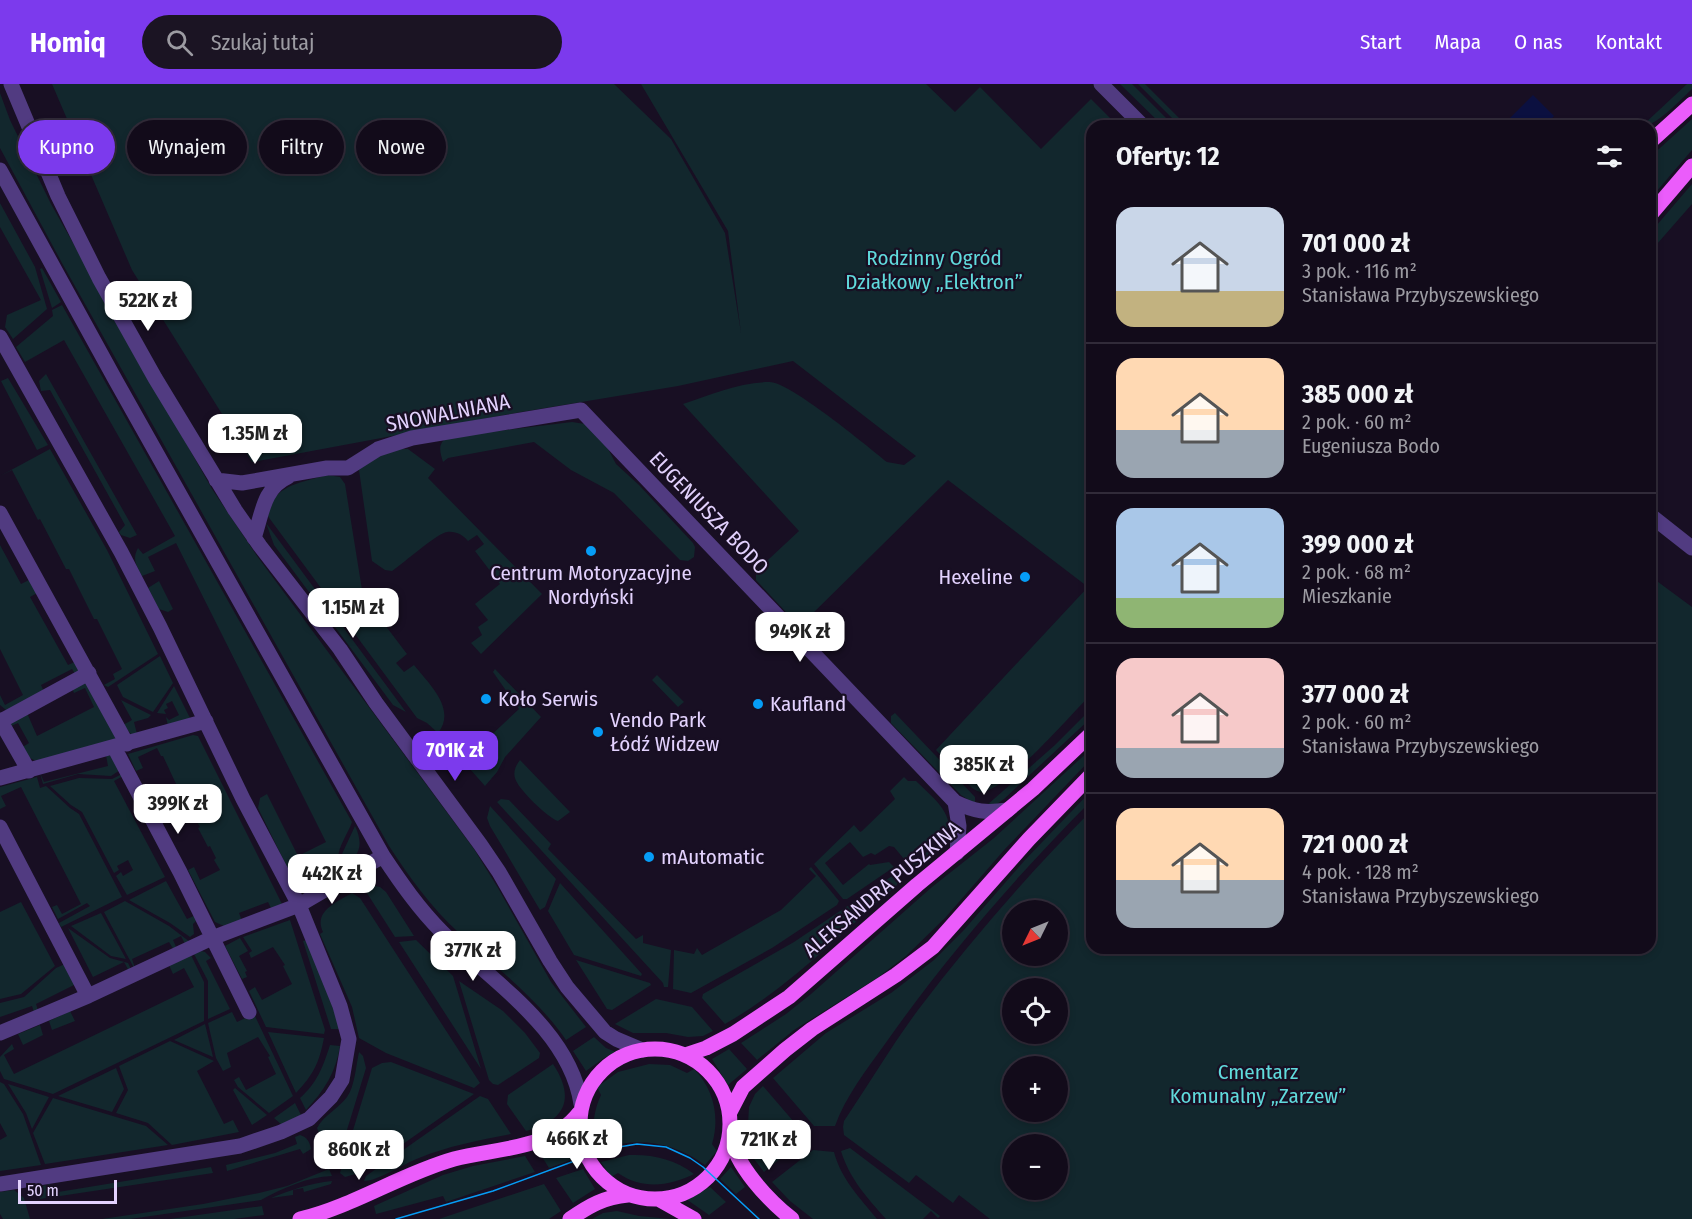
<!DOCTYPE html>
<html lang="pl">
<meta charset="utf-8">
<style>
:root{--surface:#120b1a;--page:#1b1423;--text:#f1f3f6;--muted:#9c9ba2;--line:#312b39;--accent:#7c3aed}
body{margin:0;font-family:"Fira Sans Condensed",sans-serif;background:var(--page);color:var(--text);height:100vh;display:flex;flex-direction:column;font-size:22px;white-space:nowrap}
*{box-sizing:border-box;margin:0}
p{font-size:20px;color:var(--muted)}
.icon{flex:none;width:33px;height:33px;fill:none;stroke:currentColor;stroke-width:2;stroke-linecap:round;stroke-linejoin:round}
.map{position:relative;flex:1;overflow:hidden}
.sheet{position:absolute;left:1086px;top:36px;width:570px;height:834px;display:flex;flex-direction:column;background:var(--surface);border-radius:18px;box-shadow:0 3px 9px #0003,0 0 0 2px var(--line)}
.sheet>*{flex:none}
.guide{position:absolute;left:18px;top:36px;width:570px;height:54px;display:flex;gap:12px}
.needle{width:39px;rotate:227deg}
.fabs{position:absolute;left:1002px;top:816px;display:grid;gap:12px}
.fabs a{display:grid;place-items:center;width:66px;height:66px;border-radius:50%;background:var(--surface);box-shadow:0 3px 9px #0003,0 0 0 2px var(--line);font-size:30px}
.scale{position:absolute;left:18px;bottom:15px;width:99px;box-sizing:border-box;padding-left:6px;border:3px solid #e3d2fe;border-top:0;font-size:16px;line-height:21px;white-space:nowrap;color:#e3d2fe;-webkit-text-stroke:4px #180f23;paint-order:stroke}
.price{position:absolute;translate:-50% -51px;padding:0 14px;border-radius:12px;background:#fff;color:#222;font-size:20px;line-height:39px;filter:drop-shadow(0 2px 3px #0008)}
.price::after{content:'';position:absolute;left:50%;top:36px;width:18px;height:14px;margin-left:-9px;background:inherit;clip-path:polygon(0 0,100% 0,50% 100%)}
.price.on{background:var(--accent);color:#fff}
ul{padding:0;list-style:none}
li{display:flex;align-items:center;gap:18px;height:150px;padding:0 30px}
li+li{border-top:2px solid var(--line)}
li span{display:grid;place-items:center;flex:none;width:168px;height:120px;border-radius:18px;color:#555}
li>.icon{margin-inline-start:auto}
span .icon{width:72px;height:72px;fill:#fffc;stroke-width:1}
li b{font-size:26px}
h2{display:flex;justify-content:space-between;align-items:center;height:72px;padding:0 30px;font-size:26px}
.tag{padding:0 21px;border-radius:27px;background:var(--surface);box-shadow:0 3px 9px #0003,0 0 0 2px var(--line);font-size:21px;line-height:54px}
.tag.on{background:var(--accent);color:#fff}
header{display:flex;align-items:center;gap:36px;box-sizing:border-box;height:84px;padding:0 30px;background:var(--accent);color:#fff}
header strong{font-size:28px}
nav{display:flex;gap:33px;margin-inline-start:auto;font-size:21px}
.search{width:420px;height:54px;background:var(--page);display:flex;align-items:center;gap:15px;box-sizing:border-box;padding:0 21px;border-radius:33px;color:var(--muted);font-size:22px}
.map>svg:first-child{display:block}
</style>
<header>
<strong>Homiq</strong>
<div class="search"><svg class="icon" aria-label="search" viewBox="0 0 24 24"><circle cx="10" cy="10" r="6"/><path d="M15 15l6 6"/></svg>Szukaj tutaj</div>
<nav><a>Start</a><a>Mapa</a><a>O nas</a><a>Kontakt</a></nav>
</header>
<div class="map">
<svg width="1692" height="1135" viewBox="0 0 1692 1135">
<rect width="100%" height="100%" fill="#180f23"/>
<path fill="#12272d" fill-rule="evenodd" d="M52 0H614L671 55 725 149 741 249 728 147 641 0H926L955 28 980 3 1041 65 1091 15 1118 42H1092V609C1073 629 1008 703 985 707 980 709 977 707 972 704L936 666 1088 503 948 396 808 534 798 541 756 496V487L799 447 683 320C710 311 740 298 769 298 789 297 867 362 887 378L904 381 916 372 793 277 678 302 521 328 252 378 132 186Z
M1120 0H1132L1174 42H1163Z
M1138 0H1145L1187 42H1180Z
M1687 0H1692V5C1681 15 1657 42 1642 42Z
M0 9 10 36 51 120 212 405 257 472 474 765 498 804 551 898 586 943 566 956C537 914 496 884 458 848 431 823 409 793 389 762L62 179 0 64Z
M1692 35V66L1650 115V73Z
M1692 100V120L1650 168V149Z
M0 119 35 183 47 225 13 255 5 243 7 231 41 216 0 143Z
M42 184 61 218 52 224 40 185Z
M62 221 352 738C347 753 332 769 341 785 324 795 314 807 294 797L258 724 260 714 267 710 298 772 326 758 176 459 148 473 155 487 142 492C136 481 132 475 138 464L143 470 175 452 64 256 25 278 16 263 53 232 52 226Z
M46 290 137 451 130 454 121 451 119 448 125 441 50 306 41 307 39 297Z
M8 294 48 361 37 366 1 297Z
M572 338 585 340 606 361 616 380 639 401 693 459 695 463 694 473 688 477 680 476 614 409 571 386 534 358 448 374 443 378C440 368 437 359 448 353Z
M50 365 107 466 158 570 108 603 104 601 115 595 113 590 122 585 97 535H94L69 485H66L40 435 38 436 12 386 0 392Z
M400 365H408L435 385 428 394 542 510 481 570 471 559 482 551 478 543 488 536 475 520 500 500 475 467 484 460 477 451 468 457C463 451 456 447 447 448 437 449 404 479 392 487L385 486 372 477 359 386C369 373 385 370 400 365Z
M327 391 340 393 345 400 363 512 407 570 396 579 404 588 414 581C429 600 457 625 438 649L427 639 417 634 267 431C274 400 301 399 327 391Z
M266 439 406 628 393 621 274 461Z
M0 461 21 500 31 495 39 508 30 513 68 581 77 577 82 586 77 593 72 585 41 601 45 610 6 626 0 621V611L5 621 23 611 0 565Z
M1650 492 1692 523V1135H990L959 1111 953 1119 916 1091 909 1099 844 1051 843 1043 844 1037C869 1000 892 961 918 926 971 856 1030 788 1092 726V864H1650ZM1058 826V872H1012V826ZM1012 904H1058V950H1012ZM1058 982V1028H1012V982ZM1058 1060V1106H1012V1060Z
M159 497 173 525 168 528 159 525 148 504Z
M160 572 173 599 153 628 123 613 117 601Z
M495 585 541 633 505 673 497 688 485 702 454 667 470 652H477L481 657 486 656 519 625 493 588Z
M657 591 684 618 678 623 652 596Z
M87 598 117 654 114 657 36 677 28 673 21 664 29 659 18 639 9 643 10 639 27 629 37 652 94 623 85 604 74 609 72 604Z
M174 602 190 634 168 642 166 633 169 636 179 631 172 617 166 620 168 624 164 626 166 630 157 629Z
M121 616 151 631 148 634 134 638 137 650H131L123 641 132 636Z
M1092 624V633L1004 715 997 720 986 722 1055 661Z
M895 629 975 713V720L961 711 891 639V632Z
M193 651 198 652 282 820 272 826 268 818 239 829 242 837 226 843 215 838 188 786 194 783 200 796 220 786 214 776 216 774 210 762 208 763 198 744 200 743 183 714 185 713 179 701 177 702 163 672H161L157 664 138 673 143 684 136 687 128 670Z
M1092 664V674L1005 765 945 834 906 872 877 894 794 946 757 976 741 959 786 930 811 910 932 803 994 754Z
M106 671 111 672 120 686 111 692 78 690 43 700 40 689 44 698 108 682Z
M520 676 570 728 558 737C548 734 517 704 515 694 513 687 516 681 520 676Z
M122 690 123 692 114 697 165 793 127 811 116 792 121 788 123 792 133 786 128 776 117 782 119 786 114 789 82 728 71 721 50 702 79 694 112 695Z
M37 693 40 704 46 702 70 724 79 730 122 813 61 843 59 839 90 822 87 819 58 835 52 823 57 821 62 830 81 820 21 703 1 712 6 722 0 725V703Z
M904 693 908 697H916C928 709 947 723 949 741L947 745 904 775 894 763 889 762 875 771 871 769 863 773 850 758 825 779 843 801 869 780 870 781 889 778 894 783 847 815H843L814 780 854 741 860 748 862 747 895 715 890 707Z
M1092 706V716C1017 791 946 873 885 960 867 985 845 1013 835 1042H814L773 994 826 949 891 909 934 876 963 847 1024 777Z
M501 715 509 716 551 760 548 765 636 855 643 851V859L671 866 668 903H664L663 899 497 718Z
M490 722 556 795 545 823 540 826 490 742 487 734Z
M355 742C363 759 361 771 345 782L342 770Z
M949 752 943 763 919 782 910 780Z
M811 783 839 817 837 821 772 864 691 909 673 905 674 866 694 870 697 864 702 871 781 826 816 792 809 785Z
M898 788 900 796 896 802C841 850 788 904 725 940L702 914 703 910 794 858Z
M166 797 187 835 196 831V837L193 840 194 850 190 853 170 839 129 816Z
M560 799 642 890 641 892 574 871 548 827Z
M370 801 380 803 386 808 414 852 395 853 365 806 367 802Z
M352 809 360 814 480 999 474 1004 386 969 359 954 352 923 320 850 323 848C313 827 337 818 352 809Z
M125 817 169 842 190 858 185 860 181 852 173 856 177 865 174 866 169 858 132 875 135 884H134L104 828Z
M21 818 55 882 21 910 0 915V828Z
M101 829 126 875 111 872 71 842Z
M290 836 325 946 324 950 266 943 249 907 255 903 262 916 292 900 283 882 285 881 273 863 251 874 249 869 252 867 243 853Z
M68 844 110 874 128 879 131 885 129 887 124 878 93 893Z
M240 854 248 867 239 872 247 887 245 888 247 893 242 895 225 862Z
M307 856 341 945H331L303 857Z
M416 856 453 892 481 985 399 858Z
M201 867 205 868 211 874 206 877 230 925 208 935V897L194 870Z
M191 871 204 898V937L53 1010 4 995 0 987V973L12 960 14 965 4 971 14 990 194 903 184 884 173 890 169 881Z
M576 876 650 899 651 901 612 926 607 925Z
M65 880 76 900 36 920 39 929 35 931 32 922 0 933V919L24 913 56 884Z
M459 897 503 927 525 949 540 969 539 974 498 1001 493 1000 489 996Z
M656 915 692 923 713 947 703 952 688 953 666 949H633L615 940Z
M70 927 75 937 52 946 49 937Z
M232 928 237 938 254 930 293 1012 269 1029 238 1003 234 996 239 993 246 1006 276 990 268 973 270 972 258 953 227 969 231 983 223 987 216 974 208 939Z
M205 940 213 973 174 956Z
M40 941 43 951 23 961 18 950Z
M268 948 324 954C319 979 314 990 296 1009Z
M594 953 606 964 616 968 604 974 586 987 573 967Z
M170 957 214 977 197 987 224 1040 233 1036 239 1048 172 1061 148 1039 116 1029 128 1006 119 982Z
M330 961 340 962C336 988 324 1007 306 1026L300 1014C317 999 323 983 330 961Z
M729 965 747 985 728 1001 712 975Z
M359 968 363 972 366 984 335 1085 332 1083 317 1044C324 1031 338 1025 347 1013 355 1002 356 981 359 968Z
M391 978 474 1010 376 1079 359 1089 345 1093 340 1089 372 984 382 979Z
M553 980C576 1015 565 1037 526 1047L507 1020 508 1011Z
M649 980 670 981 687 989 694 985C714 1005 720 1034 712 1060L717 1067 705 1081C672 1057 636 1052 597 1066 591 1048 593 1028 601 1011L597 1003 618 988Z
M116 984 124 1005 112 1028 58 1012Z
M0 998 4 1000 23 1030 41 1081 0 1087V1056L7 1052 0 1039Z
M8 1000 49 1013 32 1045 26 1029Z
M763 1002 800 1045 802 1051 801 1058 764 1088 751 1071 747 1057 749 1023 755 1010Z
M235 1004 267 1031 252 1041 233 1006Z
M480 1012 488 1015 511 1050C480 1056 448 1062 419 1074 403 1080 378 1097 364 1097L366 1092Z
M53 1014 146 1042 168 1061 45 1080 33 1049Z
M295 1019 301 1031 282 1041 274 1034Z
M574 1050 579 1073 549 1084 539 1068 560 1060Z
M300 1051C307 1053 310 1058 311 1065L303 1070 300 1065 227 1087 226 1081 275 1069 297 1060 295 1053Z
M850 1064 940 1132 938 1134 931 1127 923 1135H886C868 1115 849 1094 841 1067Z
M813 1066 834 1068C841 1095 860 1114 877 1135H813L790 1117 772 1098Z
M629 1071C652 1070 675 1075 694 1090 670 1102 642 1106 618 1089L611 1093 601 1078Z
M525 1072 535 1088 446 1118 443 1112 376 1130 374 1122 443 1091 473 1082Z
M211 1083 213 1089 40 1115 39 1113 42 1102 50 1100 52 1109Z
M731 1083 745 1103 736 1110 720 1095Z
M329 1085 332 1092C307 1093 283 1104 261 1116L130 1135H102L203 1120 259 1109 287 1102Z
M583 1085 595 1105 573 1119 556 1094Z
M332 1097 331 1100 304 1108 303 1104 293 1106V1111L271 1114C291 1106 310 1099 332 1097Z
M544 1100 561 1127 549 1135H439Z
M710 1103 726 1118 709 1131 686 1115Z
M14 1106 24 1114 30 1135H3L0 1130V1108Z
M262 1122 264 1131 234 1135H170Z
M617 1127 639 1132 670 1135H592L603 1129Z"/>
<path fill="#0b1040" d="M1533 11 1554 32 1545 42H1502Z"/>
<g fill="none" stroke-linecap="round" stroke-linejoin="round">
<path stroke="#513b81" stroke-width="15" d="M11 0 58 112 99 194 155 294 235 426 260 462 340 565 376 619 480 760 499 788 550 877 567 903 605 948 616 955 642 966
M1101 0 1143 42
M0 86 116 297 383 772C401 799 419 825 442 848 491 897 570 946 581 1020
M0 253 121 468 160 543 243 715 299 821 340 922 349 955 342 996 331 1013 309 1035 281 1048 240 1062 0 1100
M216 396 242 399 327 384H348L378 365 412 354 581 326 955 718C976 728 985 729 1008 726
M0 429 127 660
M1650 431 1692 464
M254 454C262 431 263 404 288 393
M0 636 29 687
M1 637 89 589
M114 663 180 788 249 928
M0 694 206 637
M955 718 959 742 957 769
M0 743 88 912
M0 949 88 912 212 854 299 821 383 772"/>
<path stroke="#eb5cfb" stroke-width="15" d="M1650 58 1692 20
M1650 131 1692 82
M580 1040a75 75 0 1 1 150 0a75 75 0 1 1-150 0Z
M685 971 706 964 733 950 789 913 917 801 1033 705 1092 649
M730 1028 743 1003 785 966 812 945 896 891 933 863 1029 755 1092 690
M730 1051C736 1082 768 1116 792 1135
M660 1116 694 1135
M300 1135C354 1122 401 1090 454 1075 495 1064 551 1066 579 1029
M570 1135C589 1122 604 1113 628 1111"/>
<path stroke="#069df6" stroke-width="1.5" d="M396 1135 493 1107 607 1065 637 1060 666 1063 690 1074 703 1083 759 1135"/>
</g>
<g fill="#069df6" stroke="#180f23" stroke-width="2">
<circle cx="591" cy="467" r="6"/>
<circle cx="1025" cy="493" r="6"/>
<circle cx="486" cy="615" r="6"/>
<circle cx="758" cy="620" r="6"/>
<circle cx="598" cy="648" r="6"/>
<circle cx="649" cy="773" r="6"/>
</g>
<g text-anchor="middle" stroke-width="4.5" stroke-linejoin="round" paint-order="stroke">
<g font-size="21" fill="#60dadc" stroke="#180f23">
<text x="934" y="181">Rodzinny Ogród<tspan x="934" dy="24">Działkowy „Elektron”</tspan></text>
<text x="1258" y="995">Cmentarz<tspan x="1258" dy="24">Komunalny „Zarzew”</tspan></text>
</g>
<g font-size="21" fill="#e3d2fe" stroke="#180f23">
<text transform="translate(448 329) rotate(-11)" y="7">SNOWALNIANA</text>
<text transform="translate(709 429) rotate(46)" y="7">EUGENIUSZA BODO</text>
<text transform="translate(882 805) rotate(-40)" y="7">ALEKSANDRA PUSZKINA</text>
</g>
<g font-size="21" fill="#e3d2fe" stroke="#180f23" text-anchor="start">
<text x="591" y="496" text-anchor="middle">Centrum Motoryzacyjne<tspan x="591" dy="24">Nordyński</tspan></text>
<text x="1013" y="500" text-anchor="end">Hexeline</text>
<text x="498" y="622">Koło Serwis</text>
<text x="770" y="627">Kaufland</text>
<text x="610" y="643">Vendo Park<tspan x="610" dy="24">Łódź Widzew</tspan></text>
<text x="661" y="780">mAutomatic</text>
</g>
</g>
</svg>
<div class="fabs">
<a><svg class="needle" viewBox="-14 -14 28 28"><path d="M0-13l5 13h-10z" fill="#e53935"/><path d="M0 13l5-13h-10z" fill="#9c9ba2"/></svg></a>
<a><svg class="icon" aria-label="locate" viewBox="0 0 24 24"><circle cx="12" cy="12" r="6"/><path d="M12 2v4M12 18v4M2 12h4M18 12h4"/></svg></a>
<a>+</a>
<a>−</a>
</div>
<div class="scale">50 m</div>
<b class="price" style="left:148px;top:248px">522K zł</b>
<b class="price" style="left:255px;top:381px">1.35M zł</b>
<b class="price" style="left:353px;top:555px">1.15M zł</b>
<b class="price" style="left:800px;top:579px">949K zł</b>
<b class="price on" style="left:455px;top:698px">701K zł</b>
<b class="price" style="left:984px;top:712px">385K zł</b>
<b class="price" style="left:178px;top:751px">399K zł</b>
<b class="price" style="left:332px;top:821px">442K zł</b>
<b class="price" style="left:473px;top:898px">377K zł</b>
<b class="price" style="left:577px;top:1086px">466K zł</b>
<b class="price" style="left:769px;top:1087px">721K zł</b>
<b class="price" style="left:359px;top:1097px">860K zł</b>
<div class="guide">
<a class="tag on">Kupno</a>
<a class="tag">Wynajem</a>
<a class="tag">Filtry</a>
<a class="tag">Nowe</a>
</div>
<section class="sheet">
<h2>Oferty: 12<svg class="icon" aria-label="filters" viewBox="0 0 24 24"><path d="M4 7h16M4 17h16"/><circle cx="9" cy="7" r="2"/><circle cx="15" cy="17" r="2"/></svg></h2>
<ul>
<li><span style="background:linear-gradient(#c9d6e8 70%,#c2b280 0)"><svg class="icon" aria-label="home" viewBox="0 0 24 24"><path d="M3 11l9-7 9 7M6 9v11h12V9"/></svg></span><div><b>701 000 zł</b><p>3 pok. · 116 m²</p><p>Stanisława Przybyszewskiego</p></div></li>
<li><span style="background:linear-gradient(#ffd9b3 60%,#9aa5b1 0)"><svg class="icon" aria-label="home" viewBox="0 0 24 24"><path d="M3 11l9-7 9 7M6 9v11h12V9"/></svg></span><div><b>385 000 zł</b><p>2 pok. · 60 m²</p><p>Eugeniusza Bodo</p></div></li>
<li><span style="background:linear-gradient(#a9c7e8 75%,#8fb573 0)"><svg class="icon" aria-label="home" viewBox="0 0 24 24"><path d="M3 11l9-7 9 7M6 9v11h12V9"/></svg></span><div><b>399 000 zł</b><p>2 pok. · 68 m²</p><p>Mieszkanie</p></div></li>
<li><span style="background:linear-gradient(#f6c9c9 75%,#9aa5b1 0)"><svg class="icon" aria-label="home" viewBox="0 0 24 24"><path d="M3 11l9-7 9 7M6 9v11h12V9"/></svg></span><div><b>377 000 zł</b><p>2 pok. · 60 m²</p><p>Stanisława Przybyszewskiego</p></div></li>
<li><span style="background:linear-gradient(#ffd9b3 60%,#9aa5b1 0)"><svg class="icon" aria-label="home" viewBox="0 0 24 24"><path d="M3 11l9-7 9 7M6 9v11h12V9"/></svg></span><div><b>721 000 zł</b><p>4 pok. · 128 m²</p><p>Stanisława Przybyszewskiego</p></div></li>
</ul>
</section>
</div>
